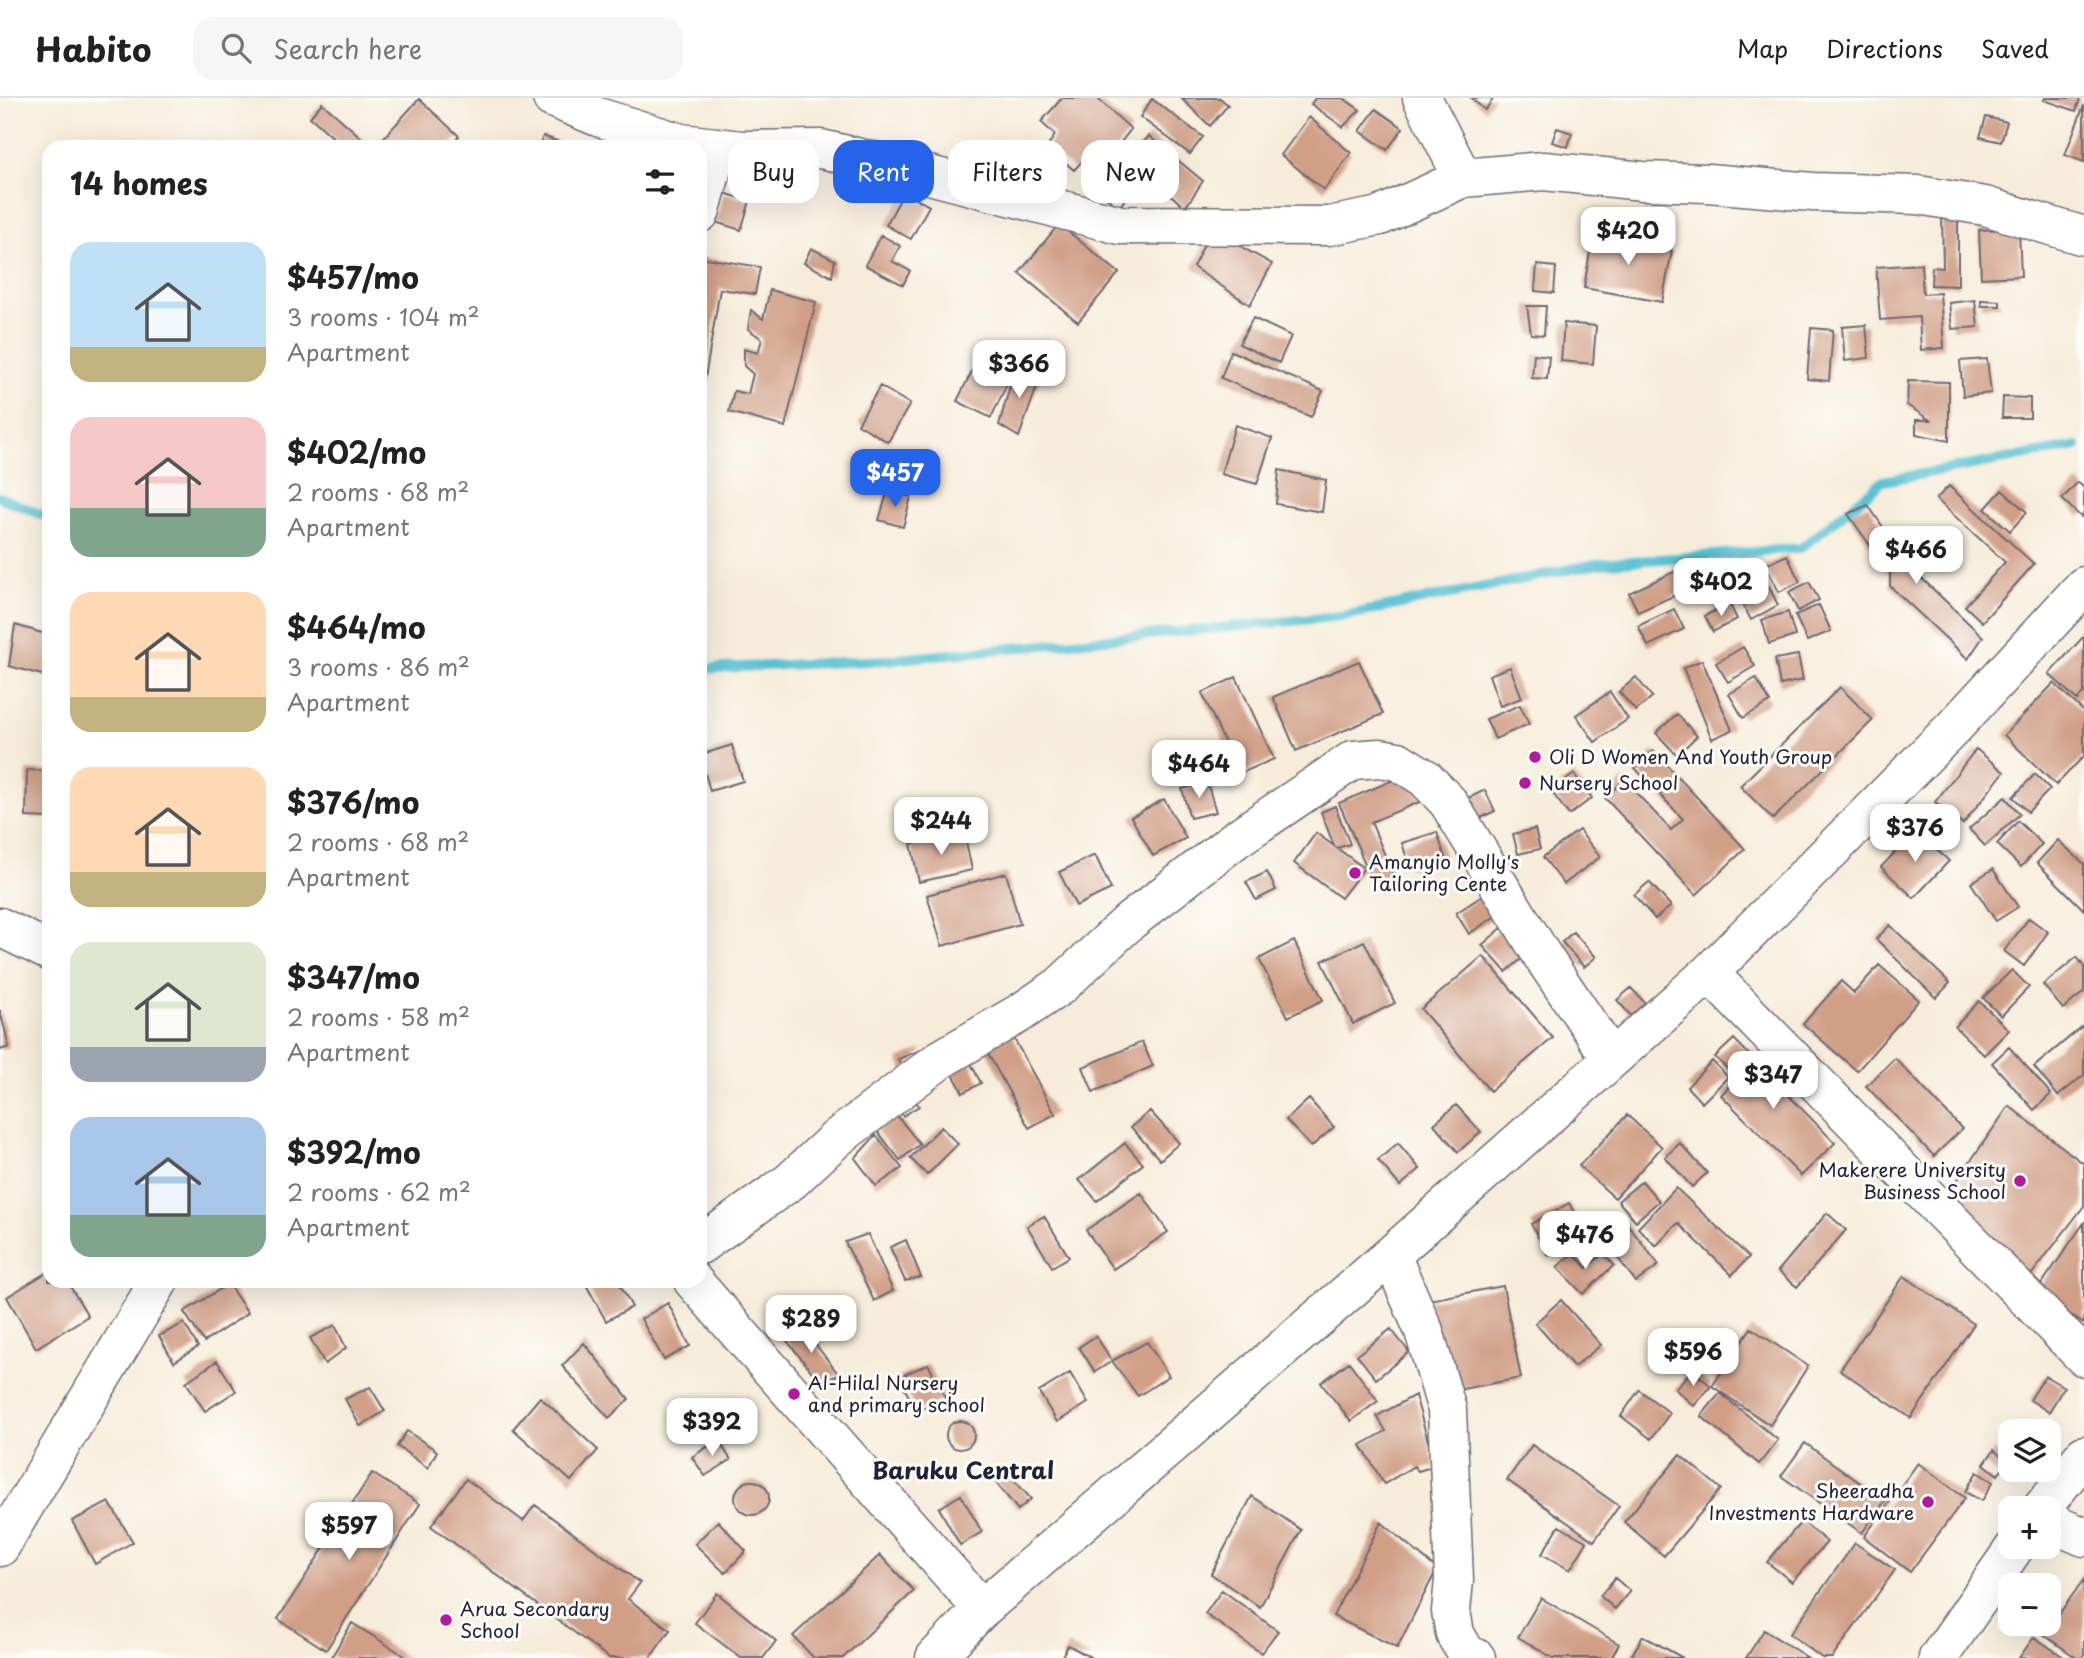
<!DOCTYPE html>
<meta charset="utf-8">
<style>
:root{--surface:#fff;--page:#f6f6f6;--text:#222;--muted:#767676;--line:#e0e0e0;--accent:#2563eb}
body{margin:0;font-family:"Playpen Sans",sans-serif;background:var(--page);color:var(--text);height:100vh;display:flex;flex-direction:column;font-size:26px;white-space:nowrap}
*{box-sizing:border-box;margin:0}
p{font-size:23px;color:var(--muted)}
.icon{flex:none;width:38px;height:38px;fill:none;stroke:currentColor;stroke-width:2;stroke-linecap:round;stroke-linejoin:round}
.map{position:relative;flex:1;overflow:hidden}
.details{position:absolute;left:42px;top:42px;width:665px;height:1148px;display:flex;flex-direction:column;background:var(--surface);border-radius:21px;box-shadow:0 7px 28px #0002}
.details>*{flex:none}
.banner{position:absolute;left:728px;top:42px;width:665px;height:63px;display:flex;gap:14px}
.tools{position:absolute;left:1998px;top:1321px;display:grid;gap:14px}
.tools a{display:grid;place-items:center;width:63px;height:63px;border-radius:14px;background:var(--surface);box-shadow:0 7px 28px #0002;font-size:35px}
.price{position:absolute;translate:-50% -60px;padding:0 16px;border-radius:14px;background:#fff;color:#222;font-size:23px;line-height:46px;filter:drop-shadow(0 2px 4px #0008)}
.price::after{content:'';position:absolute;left:50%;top:42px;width:21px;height:16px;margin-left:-10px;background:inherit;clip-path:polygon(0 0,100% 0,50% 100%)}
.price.on{background:var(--accent);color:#fff}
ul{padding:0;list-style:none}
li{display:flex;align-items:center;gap:21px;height:175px;padding:0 28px}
li span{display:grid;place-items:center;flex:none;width:196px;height:140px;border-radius:21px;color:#555}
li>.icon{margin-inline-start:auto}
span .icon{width:84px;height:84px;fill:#fffc;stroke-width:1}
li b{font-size:30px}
h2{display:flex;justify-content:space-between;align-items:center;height:84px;padding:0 28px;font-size:30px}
.tag{padding:0 24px;border-radius:21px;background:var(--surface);box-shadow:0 7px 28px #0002;font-size:24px;line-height:63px}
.tag.on{background:var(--accent);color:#fff}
header{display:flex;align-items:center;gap:42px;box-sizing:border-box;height:98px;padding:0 35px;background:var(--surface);border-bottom:2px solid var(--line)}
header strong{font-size:33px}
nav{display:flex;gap:38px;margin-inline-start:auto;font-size:24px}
.search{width:490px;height:63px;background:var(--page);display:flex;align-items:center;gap:18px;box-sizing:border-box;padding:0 24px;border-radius:21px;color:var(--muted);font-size:26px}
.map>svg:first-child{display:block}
</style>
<header>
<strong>Habito</strong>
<div class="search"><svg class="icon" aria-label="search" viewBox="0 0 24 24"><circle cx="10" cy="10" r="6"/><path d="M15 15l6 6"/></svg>Search here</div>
<nav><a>Map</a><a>Directions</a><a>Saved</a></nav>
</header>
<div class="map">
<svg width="2084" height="1560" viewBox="0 0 2084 1560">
<rect width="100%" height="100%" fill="#fdfcf7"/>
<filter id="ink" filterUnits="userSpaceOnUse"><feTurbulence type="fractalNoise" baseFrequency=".0143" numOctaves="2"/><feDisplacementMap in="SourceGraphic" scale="14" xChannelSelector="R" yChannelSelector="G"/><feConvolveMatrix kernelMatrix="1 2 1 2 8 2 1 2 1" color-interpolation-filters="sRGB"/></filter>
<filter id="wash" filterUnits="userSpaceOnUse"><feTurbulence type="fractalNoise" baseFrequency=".00686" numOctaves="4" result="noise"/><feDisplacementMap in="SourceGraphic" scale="28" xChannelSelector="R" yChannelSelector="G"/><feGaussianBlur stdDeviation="1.57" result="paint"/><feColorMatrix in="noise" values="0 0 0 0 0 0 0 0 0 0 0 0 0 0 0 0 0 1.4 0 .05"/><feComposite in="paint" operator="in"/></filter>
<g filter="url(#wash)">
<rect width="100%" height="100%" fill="#f7ecda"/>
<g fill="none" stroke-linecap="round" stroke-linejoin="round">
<path stroke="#57c1d3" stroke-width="10" d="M0 399 49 420
M700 571 888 562 1343 518 1596 466 1801 450 1883 383 2077 348"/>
</g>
<g id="blocks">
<path fill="#d09f86" d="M1062 0H1097L1131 31 1096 76 1084 61 1074 72 1047 49 1055 37 1041 24Z
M1181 0H1220L1228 7 1210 28Z
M1315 0H1343L1360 12 1343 29 1311 6Z
M1471 0H1494L1485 12Z
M2045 0H2080L2076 13 2044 2Z
M419 1 459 38 448 49H379L378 46Z
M1152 1 1203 39 1190 56 1140 19Z
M322 5 372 49H344L310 19Z
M2084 7V64L2065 57Z
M1376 11 1403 30 1387 52 1360 33Z
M1309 19 1351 55 1324 92 1281 57Z
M1986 19 2007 24 2001 44 1980 39Z
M1557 30 1572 35 1568 49 1552 44Z
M543 38 572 49H539Z
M1149 38 1203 83 1185 110 1147 75 1119 109 1099 94Z
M904 94 929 108 911 141 886 127Z
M724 95 750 103 741 132 715 124Z
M1942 112H1958V188L1931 187 1932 169 1943 170Z
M1059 126 1119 175 1078 224 1019 175Z
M1613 129 1636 133 1634 146 1672 153 1662 204 1584 190 1592 141 1611 144Z
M2019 131 2021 178 1981 180 1979 132Z
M1211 132 1272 166 1250 207 1193 169Z
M881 137 900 148 892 163 910 173 903 187 865 167Z
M811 150 835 162 832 179 804 165Z
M700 159 760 169 755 196 720 191 704 286H700Z
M1921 166 1923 196 1940 195 1944 250 1921 252 1919 219 1880 222 1876 169Z
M1537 167 1556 169 1554 195 1535 193Z
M770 192 816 204 785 329 729 314 734 293 748 296 753 276 744 268V251L758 255 762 241 748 231 751 212 763 221Z
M1975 202 1978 229 1952 231 1949 205Z
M1981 202 2000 203V208H1981Z
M1527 208H1546L1544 237 1531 236Z
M1253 220 1291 238 1279 265 1239 246Z
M1564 225 1596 228 1593 266 1561 263Z
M1866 227 1869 260 1845 263 1842 229Z
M1811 230 1833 232 1829 283 1807 281Z
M983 251 1016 267 991 320 957 303Z
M1231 253 1323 293 1311 319 1221 280Z
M1534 256 1549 258 1547 281 1532 280Z
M1987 261 1991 295 1963 298 1960 263Z
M1016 267 1040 280 1019 339 999 327Z
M1908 283 1949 284V343L1916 336V322H1930L1907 307Z
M880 288 910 306 888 344 858 326Z
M2003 299 2030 300V320H2002Z
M1235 327 1272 340 1257 386 1221 376Z
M1279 372 1326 382 1322 414 1276 406Z
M2078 384 2084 390V415L2081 419 2062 401Z
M1949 388 2034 466 1982 524 1965 508 2005 464 1936 401Z
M888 392 911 399 903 429 879 422Z
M2002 392 2027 414 2010 433 1985 411Z
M1868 407 1911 470 1983 539 1968 561 1890 488V476L1848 416Z
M1787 457 1800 484 1779 494 1765 467Z
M1733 464 1747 489 1726 500 1712 474Z
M1682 470 1691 490 1638 514 1629 495Z
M1809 484 1819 502 1798 513 1789 494Z
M1769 489 1778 507 1751 522 1741 503Z
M1729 505 1737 521 1713 534 1705 518Z
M1819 507 1831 533 1807 543 1795 517Z
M1674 511 1684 531 1648 548 1638 528Z
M1788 514 1795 538 1769 546 1762 522Z
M15 527 49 537V579L9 568Z
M2084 538V594L2077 602 2049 576Z
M1743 549 1755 568 1728 584 1716 565Z
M1798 557 1803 582 1780 587 1775 561Z
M1702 562 1732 632 1712 641 1683 570Z
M1359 563 1383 616 1296 653 1273 599Z
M1510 569 1522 600 1500 608 1489 577Z
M1236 579 1274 661 1239 676 1202 595Z
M1636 579 1652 599 1636 613 1619 594Z
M1756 580 1770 604 1743 620 1729 596Z
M2054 585 2084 614V658L2056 687 2004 637Z
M1840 589 1873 622 1773 721 1740 688Z
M1610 594 1628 621 1595 644 1576 617Z
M1520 607 1529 626 1495 641 1486 621Z
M1677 616 1697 638 1677 657 1656 635Z
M732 647 743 683 710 693 700 657Z
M1976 651 2004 674 1963 726 1935 704Z
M1654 653 1745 751 1696 797 1605 700 1624 682 1671 732 1683 721 1635 670Z
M27 672 49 673V720L26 719Z
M1410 675 1422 703 1371 724 1394 779 1374 787 1339 705Z
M1574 676 1592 700 1569 717 1551 693Z
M2035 676 2050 691 2028 714 2013 699Z
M1207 684 1216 714 1190 720 1182 691Z
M1485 692 1495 713 1470 725 1460 704Z
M2005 699 2020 716 1985 748 1969 731Z
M1164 701 1186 740 1153 758 1131 719Z
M1335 708 1350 746 1337 750 1364 770 1341 800 1294 765 1316 735 1334 748 1321 714Z
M2018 723 2042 746 2021 769 1997 746Z
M1535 731 1540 751 1518 756 1513 736Z
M1579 732 1600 759 1564 786 1543 759Z
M1916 732 1949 763 1914 800 1881 769Z
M964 734 972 772 919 784 911 746Z
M1437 734 1445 759 1410 770 1402 745Z
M2058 742 2084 766V812L2037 765Z
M1095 757 1111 791 1076 808 1059 774Z
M1993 771 2018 809 1996 823 1971 785Z
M1267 774 1276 792 1256 802 1246 784Z
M1006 775 1020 826 942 848 927 797Z
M1649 784 1671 808 1655 821 1634 797Z
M1487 795 1500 815 1469 836 1456 815Z
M2029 820 2048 834 2024 868 2004 853Z
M1890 827 1950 885 1936 900 1876 841Z
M1503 829 1526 857 1506 874 1482 847Z
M1573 834 1596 859 1584 869 1562 844Z
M1294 843 1323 902 1288 919 1259 861Z
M1364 843 1395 905 1353 926 1322 863Z
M1483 858 1553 940 1490 993 1421 911Z
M2077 859 2084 869V894L2063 911 2043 887Z
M1879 867 1919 902 1857 973 1803 926 1841 883 1854 895Z
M2012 872 2029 889 2001 918 1983 900Z
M1631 890 1645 905 1631 918 1617 902Z
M1979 903 2009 932 1984 957 1955 929Z
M0 912 9 949 0 952Z
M2084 927V977L2058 998 2034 969Z
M1012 937 1055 1016 1029 1030 986 952Z
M1734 941 1835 1045 1801 1078 1721 997 1737 980 1715 959Z
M1142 944 1153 968 1093 994 1083 969Z
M2009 949 2051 996 2034 1012 1992 965Z
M923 951 904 975 898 961Z
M1895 960 1962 1031 1934 1058 1866 988Z
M1712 963 1728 979 1702 1005 1687 989Z
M970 964 981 985 963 995 952 974Z
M909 993 919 1008 903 1018 894 1004Z
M1309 1001 1334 1029 1311 1049 1286 1022Z
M1456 1007 1481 1034 1458 1054 1434 1026Z
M2009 1008 2084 1066V1108L2028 1181 1944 1101Z
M890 1009 920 1046 900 1062 870 1024Z
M1150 1013 1179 1045 1160 1062 1131 1029Z
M1627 1017 1662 1049 1615 1100 1579 1068Z
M941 1029 958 1046 927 1077 910 1060Z
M876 1037 902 1070 876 1088 855 1060Z
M1125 1045 1143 1066 1097 1103 1079 1082Z
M1398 1045 1420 1071 1400 1088 1378 1062Z
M1680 1045 1707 1075 1692 1089 1665 1059Z
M1642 1083 1659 1103 1636 1123 1618 1103Z
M1676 1090 1749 1159 1732 1177 1678 1125 1656 1148 1638 1130Z
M1141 1095 1168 1134 1113 1171 1086 1132Z
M1569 1105 1586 1137 1548 1158 1531 1126Z
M1827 1115 1846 1132 1797 1189 1778 1173Z
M1044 1118 1069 1159 1052 1169 1027 1128Z
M1624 1122 1659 1167 1636 1184 1602 1139Z
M2084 1125V1226L2036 1194Z
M868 1136 893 1193 874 1203 845 1144Z
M906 1142 921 1179 905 1183 890 1149Z
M1573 1155 1587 1170 1603 1155 1614 1167 1583 1196 1557 1169Z
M49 1173V1183H67L88 1218 36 1250 7 1199Z
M1904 1178 1974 1226 1911 1320 1840 1272Z
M584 1183H618L632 1209 606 1223Z
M228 1186 248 1215 204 1244 184 1214Z
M1503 1188 1521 1280 1446 1294 1429 1202Z
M1561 1202 1601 1247 1574 1269 1535 1225Z
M668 1205 690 1248 664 1262 641 1221Z
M184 1225 198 1249 174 1264 159 1238Z
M335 1227 346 1250 325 1266 310 1240Z
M803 1230 839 1277 820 1284 784 1239Z
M1751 1230 1808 1268 1770 1327 1712 1288Z
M1391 1231 1409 1254 1376 1281 1357 1257Z
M1096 1238 1112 1263 1147 1244 1169 1278 1138 1298 1112 1263 1095 1274 1079 1249Z
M584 1245 629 1301 609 1320 562 1268Z
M217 1263 236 1293 205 1313 186 1284Z
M1349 1264 1378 1303 1351 1323 1321 1285Z
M928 1266 946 1301 916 1313 899 1279Z
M1692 1272 1711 1288 1694 1308 1675 1291Z
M1070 1275 1088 1305 1057 1324 1039 1294Z
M2045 1278 2064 1289 2049 1314 2030 1302Z
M370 1289 385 1313 360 1328 345 1301Z
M1639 1292 1670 1315 1651 1341 1621 1318Z
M1720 1295 1778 1342 1759 1366 1701 1318Z
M1415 1297 1435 1368 1418 1373 1414 1368 1384 1386 1361 1347 1386 1333 1377 1318Z
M540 1299 598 1352 571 1383 513 1331Z
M946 1337a14 14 0 1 1 28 0a14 14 0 1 1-28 0Z
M407 1333 437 1353 428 1370 397 1348Z
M718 1342 731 1362 705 1378 692 1359Z
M1805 1345 1885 1403 1862 1435 1781 1378Z
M1532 1347 1619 1408 1594 1443 1507 1382Z
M1994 1352 2008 1364 1998 1377 1984 1366Z
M1680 1357 1721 1391 1664 1458 1624 1424Z
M1918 1365 1965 1400 1910 1474 1864 1439Z
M1977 1374 1993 1384 1982 1403 1965 1394Z
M372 1375 420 1406 326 1552 278 1521Z
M1008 1375 1031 1401 1018 1412 996 1385Z
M466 1381 523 1423 535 1407 640 1485 628 1501 670 1532 650 1560H609L431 1428Z
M735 1400a17 17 0 1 1 34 0a17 17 0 1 1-34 0Z
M961 1397 982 1434 960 1447 939 1410Z
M1252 1398 1301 1432 1260 1509 1211 1476Z
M109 1404 133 1444 95 1466 72 1423Z
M718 1423 746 1453 725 1475 695 1446Z
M1802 1423 1827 1444 1792 1484 1767 1464Z
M1381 1424 1437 1471 1397 1550 1333 1518Z
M1559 1428 1587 1444 1570 1472 1542 1456Z
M1855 1445 1895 1472 1832 1560H1822L1790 1536Z
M880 1457 914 1493 843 1560H814L793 1538Z
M1615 1480 1630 1493 1615 1511 1600 1498Z
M2084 1481V1557L2082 1560H2077L2044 1537Z
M1222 1492 1278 1533 1261 1555 1205 1516Z
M717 1495 776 1543 763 1560H741L695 1525Z
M1541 1500 1619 1546 1611 1560H1553L1518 1539Z
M352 1525 408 1560H336L332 1558Z
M1764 1532 1808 1560H1746Z
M1643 1538 1683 1560H1630Z
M2034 1539 2065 1560H2019Z
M1068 1547 1092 1560H1061Z"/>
</g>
</g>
<g filter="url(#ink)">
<use href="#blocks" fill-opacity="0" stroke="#6d6973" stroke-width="2"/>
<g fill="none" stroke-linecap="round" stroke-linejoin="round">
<g stroke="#6d6973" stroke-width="41">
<path id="minor" d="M552 0 598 19 681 45 742 52 821 51 895 68 1120 127 1329 128 1380 118 1463 80 1544 73 1643 83 1708 85 1813 94 1918 97 1985 108 2084 138
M1422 0 1463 80
M700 115 718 49
M0 829 49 853
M1709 875 2084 1259
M700 1147 791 1083 837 1040 941 961 1020 915 1060 888 1129 824 1236 741 1353 662 1380 660 1398 663 1425 680 1448 704 1543 859 1611 960
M1391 1157 1424 1233 1447 1312 1454 1482 1451 1513 1455 1536 1466 1555 1476 1560
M693 1183 982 1511
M2049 1424 2084 1439
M0 1449 159 1183
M935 1560 982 1511 1391 1157 1709 875 1954 629 2084 488"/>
</g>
<g stroke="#6d6973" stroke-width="41">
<path id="primary" d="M2042 1410 2084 1357
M1938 1560 2015 1449"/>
</g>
<use href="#minor" stroke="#fff" stroke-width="38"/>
<use href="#primary" stroke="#fff" stroke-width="38"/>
</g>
</g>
<g fill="#b5179e" stroke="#fdfcf7" stroke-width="2.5">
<circle cx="1535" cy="659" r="7"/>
<circle cx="1525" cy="685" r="7"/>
<circle cx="1355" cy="775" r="7"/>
<circle cx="2020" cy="1083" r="7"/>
<circle cx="794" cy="1296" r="7"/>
<circle cx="1928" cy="1404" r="7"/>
<circle cx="446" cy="1522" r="7"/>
</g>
<g text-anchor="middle" stroke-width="6" stroke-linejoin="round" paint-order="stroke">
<g font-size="19" fill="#22223b" stroke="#fdfcf7" text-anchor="start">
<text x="1549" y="666">Oli D Women And Youth Group</text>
<text x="1539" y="692">Nursery School</text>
<text x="1369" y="771">Amanyio Molly's<tspan x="1369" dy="22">Tailoring Cente</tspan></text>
<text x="2006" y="1079" text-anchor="end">Makerere University<tspan x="2006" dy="22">Business School</tspan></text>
<text x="808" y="1292">Al-Hilal Nursery<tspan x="808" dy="22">and primary school</tspan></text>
<text x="1914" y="1400" text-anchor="end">Sheeradha<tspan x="1914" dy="22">Investments Hardware</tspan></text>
<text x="460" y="1518">Arua Secondary<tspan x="460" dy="22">School</tspan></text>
</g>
<g font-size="23" font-weight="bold" fill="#22223b" stroke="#fdfcf7">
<text x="963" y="1381">Baruku Central</text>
</g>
</g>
</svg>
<div class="tools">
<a><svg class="icon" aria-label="layers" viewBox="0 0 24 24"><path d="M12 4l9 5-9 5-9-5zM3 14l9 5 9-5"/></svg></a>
<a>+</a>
<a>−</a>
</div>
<b class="price" style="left:1628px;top:169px">$420</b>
<b class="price" style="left:1019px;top:302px">$366</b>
<b class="price on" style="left:895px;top:411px">$457</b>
<b class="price" style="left:1916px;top:488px">$466</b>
<b class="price" style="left:1721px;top:520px">$402</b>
<b class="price" style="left:1199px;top:702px">$464</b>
<b class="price" style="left:941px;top:759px">$244</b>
<b class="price" style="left:1915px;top:766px">$376</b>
<b class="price" style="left:1773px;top:1013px">$347</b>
<b class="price" style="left:1585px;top:1173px">$476</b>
<b class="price" style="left:811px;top:1257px">$289</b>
<b class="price" style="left:1693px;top:1290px">$596</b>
<b class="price" style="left:712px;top:1360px">$392</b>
<b class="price" style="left:349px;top:1464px">$597</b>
<div class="banner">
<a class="tag">Buy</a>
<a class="tag on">Rent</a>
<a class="tag">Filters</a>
<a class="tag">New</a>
</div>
<section class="details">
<h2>14 homes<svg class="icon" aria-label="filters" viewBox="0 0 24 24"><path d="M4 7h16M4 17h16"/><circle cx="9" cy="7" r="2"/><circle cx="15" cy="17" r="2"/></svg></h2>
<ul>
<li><span style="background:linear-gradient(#bfe0f5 75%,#c2b280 0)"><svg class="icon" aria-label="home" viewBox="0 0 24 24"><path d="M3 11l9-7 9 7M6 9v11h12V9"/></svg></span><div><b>$457/mo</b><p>3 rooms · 104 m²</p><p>Apartment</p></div></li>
<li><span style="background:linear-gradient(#f6c9c9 65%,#7fa58c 0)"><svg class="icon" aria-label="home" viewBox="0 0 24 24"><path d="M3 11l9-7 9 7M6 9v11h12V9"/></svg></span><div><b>$402/mo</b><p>2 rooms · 68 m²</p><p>Apartment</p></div></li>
<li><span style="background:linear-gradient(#ffd9b3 75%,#c2b280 0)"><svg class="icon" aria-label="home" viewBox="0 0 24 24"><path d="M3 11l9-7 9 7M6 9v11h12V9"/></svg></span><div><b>$464/mo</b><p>3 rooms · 86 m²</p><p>Apartment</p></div></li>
<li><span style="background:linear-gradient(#ffd9b3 75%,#c2b280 0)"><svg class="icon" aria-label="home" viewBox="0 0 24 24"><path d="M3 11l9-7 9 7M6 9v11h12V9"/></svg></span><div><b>$376/mo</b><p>2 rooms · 68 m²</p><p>Apartment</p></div></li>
<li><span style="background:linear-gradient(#dfe7d0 75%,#9aa5b1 0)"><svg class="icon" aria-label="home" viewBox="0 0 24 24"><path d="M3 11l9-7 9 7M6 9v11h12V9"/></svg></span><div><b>$347/mo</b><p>2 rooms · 58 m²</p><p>Apartment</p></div></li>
<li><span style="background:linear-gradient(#a9c7e8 70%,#7fa58c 0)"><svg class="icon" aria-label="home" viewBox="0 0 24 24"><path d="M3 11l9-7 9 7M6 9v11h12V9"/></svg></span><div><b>$392/mo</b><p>2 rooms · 62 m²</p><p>Apartment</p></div></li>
</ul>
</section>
</div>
